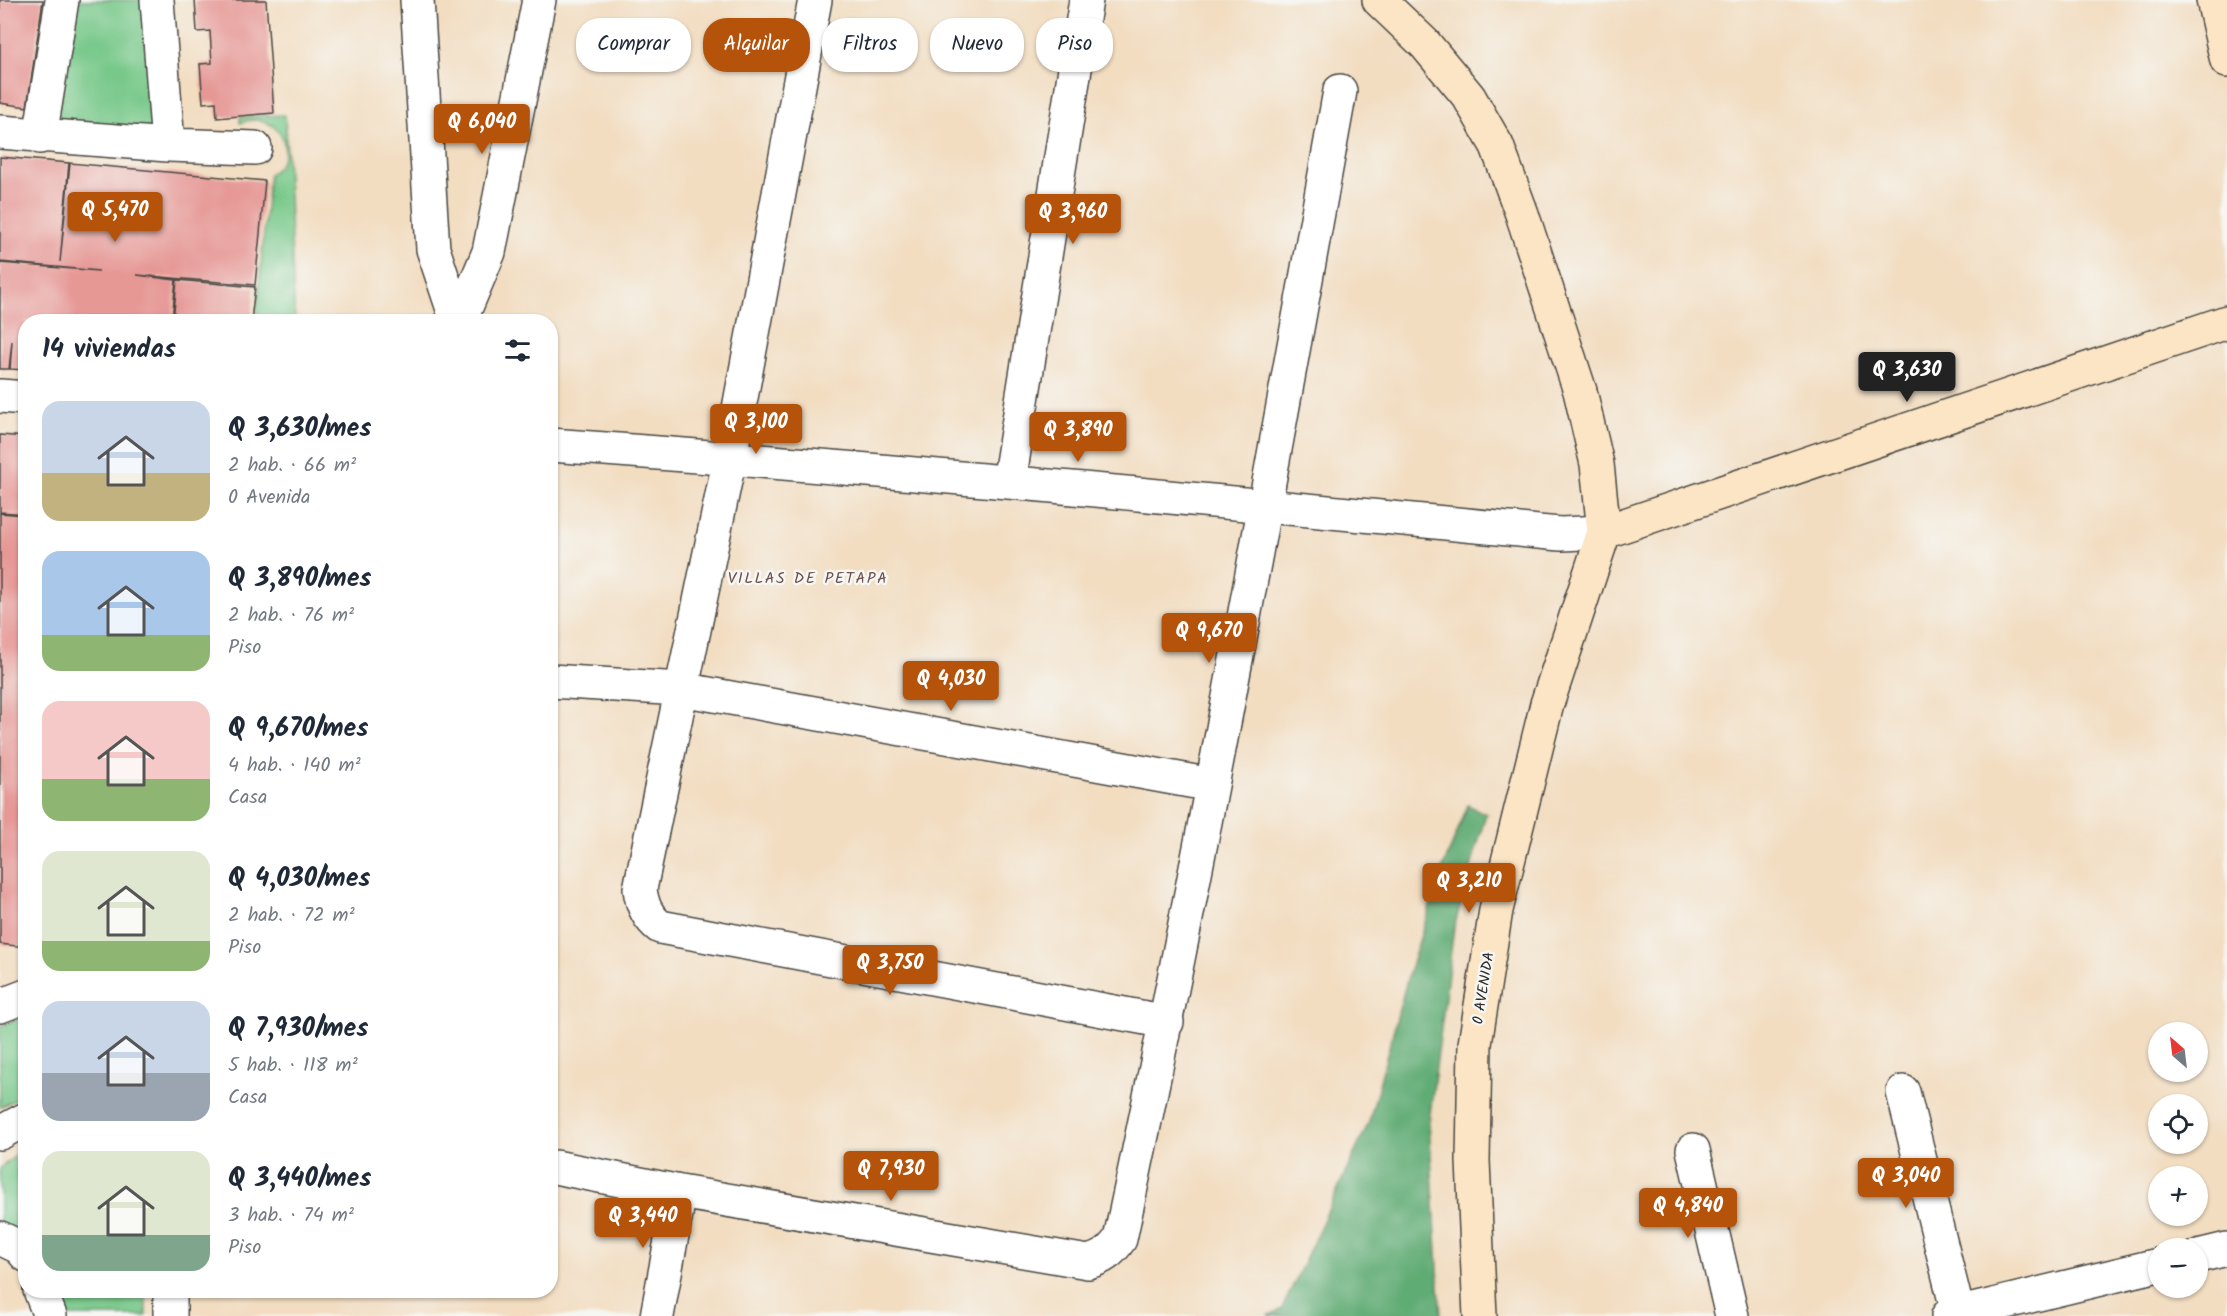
<!DOCTYPE html>
<html lang="es">
<meta charset="utf-8">
<style>
:root{--surface:#fff;--page:#f2f2f3;--text:#1f2937;--muted:#747a83;--accent:#b45309}
body{margin:0;font-family:Kalam,sans-serif;background:var(--page);color:var(--text);height:100vh;display:flex;flex-direction:column;font-size:22px;white-space:nowrap}
*{box-sizing:border-box;margin:0}
p{font-size:20px;color:var(--muted)}
.icon{flex:none;width:33px;height:33px;fill:none;stroke:currentColor;stroke-width:2;stroke-linecap:round;stroke-linejoin:round}
.map{position:relative;flex:1;overflow:hidden}
.panel{position:absolute;left:18px;top:314px;width:540px;height:984px;display:flex;flex-direction:column;background:var(--surface);border-radius:24px;box-shadow:0 2px 4px #0004}
.panel>*{flex:none}
.banner{position:absolute;left:576px;top:18px;width:570px;height:54px;display:flex;gap:12px}
.needle{width:39px;rotate:332deg}
.fabs{position:absolute;left:2148px;top:1022px;display:grid;gap:12px}
.fabs a{display:grid;place-items:center;width:60px;height:60px;border-radius:50%;background:var(--surface);box-shadow:0 2px 4px #0004;font-size:30px}
.price{position:absolute;translate:-50% -51px;padding:0 14px;border-radius:6px;background:var(--accent);color:#fff;font-size:20px;line-height:39px;filter:drop-shadow(0 2px 3px #0008)}
.price::after{content:'';position:absolute;left:50%;top:36px;width:18px;height:14px;margin-left:-9px;background:inherit;clip-path:polygon(0 0,100% 0,50% 100%)}
.price.on{background:#222;color:#fff}
ul{padding:0;list-style:none}
li{display:flex;align-items:center;gap:18px;height:150px;padding:0 24px}
li span{display:grid;place-items:center;flex:none;width:168px;height:120px;border-radius:18px;color:#555}
li>.icon{margin-inline-start:auto}
span .icon{width:72px;height:72px;fill:#fffc;stroke-width:1}
li b{font-size:26px}
h2{display:flex;justify-content:space-between;align-items:center;height:72px;padding:0 24px;font-size:26px}
.chip{padding:0 21px;border-radius:24px;background:var(--surface);box-shadow:0 2px 4px #0004;font-size:21px;line-height:54px}
.chip.on{background:var(--accent);color:#fff}
.map>svg:first-child{display:block}
</style>
<div class="map">
<svg width="2227" height="1316" viewBox="0 0 2227 1316">
<rect width="100%" height="100%" fill="#f6f6f2"/>
<filter id="ink" filterUnits="userSpaceOnUse"><feTurbulence type="fractalNoise" baseFrequency=".0167" numOctaves="2"/><feDisplacementMap in="SourceGraphic" scale="12" xChannelSelector="R" yChannelSelector="G"/><feConvolveMatrix kernelMatrix="1 2 1 2 8 2 1 2 1" color-interpolation-filters="sRGB"/></filter>
<filter id="wash" filterUnits="userSpaceOnUse"><feTurbulence type="fractalNoise" baseFrequency=".008" numOctaves="4" result="noise"/><feDisplacementMap in="SourceGraphic" scale="24" xChannelSelector="R" yChannelSelector="G"/><feGaussianBlur stdDeviation="1.35" result="paint"/><feColorMatrix in="noise" values="0 0 0 0 0 0 0 0 0 0 0 0 0 0 0 0 0 1.4 0 .05"/><feComposite in="paint" operator="in"/></filter>
<g filter="url(#wash)">
<rect width="100%" height="100%" fill="#f2ddc1"/>
<path fill="#77c889" stroke="#517a5a" stroke-width="1.5" d="M62 0H157L168 145 40 137Z
M285 115 295 321H256L269 174C302 155 278 108 240 123V117Z
M25 1015V1095L0 1107V1026Z
M25 1148V1235L0 1226V1168Z
M59 1290H146V1316H68Z"/>
<path fill="#61ac75" stroke="#466c50" stroke-width="1.5" d="M1468 805 1486 814 1454 928 1429 1122 1441 1316H1268L1282 1309 1369 1122 1408 976 1440 875Z"/>
<g id="blocks">
<path fill="#e69895" d="M0 0H43L27 107 0 103Z
M195 0H266L274 113 217 118 216 102 203 103 200 64 212 63 210 31 197 32Z
M0 157 69 163 60 262 70 163 265 181 255 285 137 275 176 280 172 321H26V370L10 369 12 341 9 369H0V263L99 271 0 262Z
M177 280 255 287 251 321H173Z
M0 435 26 437V514L0 512Z
M0 513 26 515 25 947 0 944Z"/>
</g>
</g>
<g filter="url(#ink)">
<use href="#blocks" fill-opacity="0" stroke="#494642" stroke-width="1.5"/>
<g fill="none" stroke-linecap="round" stroke-linejoin="round">
<g stroke="#494642" stroke-width="36">
<path id="minor" d="M157 0 168 145
M417 0 433 249 457 321
M815 0 730 457 640 889C642 905 647 917 660 927L1167 1022
M0 132 168 145 255 148
M40 137 62 0
M460 321 489 252 539 0
M0 396 26 398
M550 445C888 469 1224 502 1561 534L1604 532
M1009 482 1086 0
M550 681 681 689 1212 785
M0 1006 26 996
M1903 1092 1958 1313
M0 1133 26 1119
M1693 1150 1732 1316
M555 1167 680 1192 1088 1262C1103 1258 1111 1252 1120 1239 1202 858 1271 474 1340 91
M0 1238 19 1247 26 1255
M2198 1256 2227 1249
M40 1290 50 1316
M170 1316V1290
M657 1316 680 1192
M1948 1316 2158 1265"/>
</g>
<g stroke="#494642" stroke-width="36">
<path id="secondary" d="M1379 0 1425 44 1469 97 1497 146 1522 214 1580 391 1597 464 1604 532 1547 704 1496 910 1475 1044 1473 1161 1480 1316
M2213 0 2227 61
M1604 532 2227 322"/>
</g>
<use href="#minor" stroke="#fff" stroke-width="33"/>
<use href="#secondary" stroke="#fce5c4" stroke-width="33"/>
</g>
</g>
<g text-anchor="middle" stroke-width="5" stroke-linejoin="round" paint-order="stroke">
<g font-size="15" fill="#2b2b2b" stroke="#f6f6f2">
<text transform="translate(1483 988) rotate(-81)" y="5">0 AVENIDA</text>
</g>
<g font-size="16" letter-spacing="1.5" fill="#6c5150" stroke="#f6f6f2">
<text x="808" y="583">VILLAS DE PETAPA</text>
</g>
</g>
</svg>
<div class="fabs">
<a><svg class="needle" viewBox="-14 -14 28 28"><path d="M0-13l5 13h-10z" fill="#e53935"/><path d="M0 13l5-13h-10z" fill="#747a83"/></svg></a>
<a><svg class="icon" aria-label="locate" viewBox="0 0 24 24"><circle cx="12" cy="12" r="6"/><path d="M12 2v4M12 18v4M2 12h4M18 12h4"/></svg></a>
<a>+</a>
<a>−</a>
</div>
<b class="price" style="left:482px;top:155px">Q 6,040</b>
<b class="price" style="left:115px;top:243px">Q 5,470</b>
<b class="price" style="left:1073px;top:245px">Q 3,960</b>
<b class="price on" style="left:1907px;top:403px">Q 3,630</b>
<b class="price" style="left:756px;top:455px">Q 3,100</b>
<b class="price" style="left:1078px;top:463px">Q 3,890</b>
<b class="price" style="left:1209px;top:664px">Q 9,670</b>
<b class="price" style="left:951px;top:712px">Q 4,030</b>
<b class="price" style="left:1469px;top:914px">Q 3,210</b>
<b class="price" style="left:890px;top:996px">Q 3,750</b>
<b class="price" style="left:891px;top:1202px">Q 7,930</b>
<b class="price" style="left:1906px;top:1209px">Q 3,040</b>
<b class="price" style="left:1688px;top:1239px">Q 4,840</b>
<b class="price" style="left:643px;top:1249px">Q 3,440</b>
<div class="banner">
<a class="chip">Comprar</a>
<a class="chip on">Alquilar</a>
<a class="chip">Filtros</a>
<a class="chip">Nuevo</a>
<a class="chip">Piso</a>
</div>
<section class="panel">
<h2>14 viviendas<svg class="icon" aria-label="filters" viewBox="0 0 24 24"><path d="M4 7h16M4 17h16"/><circle cx="9" cy="7" r="2"/><circle cx="15" cy="17" r="2"/></svg></h2>
<ul>
<li><span style="background:linear-gradient(#c9d6e8 60%,#c2b280 0)"><svg class="icon" aria-label="home" viewBox="0 0 24 24"><path d="M3 11l9-7 9 7M6 9v11h12V9"/></svg></span><div><b>Q 3,630/mes</b><p>2 hab. · 66 m²</p><p>0 Avenida</p></div></li>
<li><span style="background:linear-gradient(#a9c7e8 70%,#8fb573 0)"><svg class="icon" aria-label="home" viewBox="0 0 24 24"><path d="M3 11l9-7 9 7M6 9v11h12V9"/></svg></span><div><b>Q 3,890/mes</b><p>2 hab. · 76 m²</p><p>Piso</p></div></li>
<li><span style="background:linear-gradient(#f6c9c9 65%,#8fb573 0)"><svg class="icon" aria-label="home" viewBox="0 0 24 24"><path d="M3 11l9-7 9 7M6 9v11h12V9"/></svg></span><div><b>Q 9,670/mes</b><p>4 hab. · 140 m²</p><p>Casa</p></div></li>
<li><span style="background:linear-gradient(#dfe7d0 75%,#8fb573 0)"><svg class="icon" aria-label="home" viewBox="0 0 24 24"><path d="M3 11l9-7 9 7M6 9v11h12V9"/></svg></span><div><b>Q 4,030/mes</b><p>2 hab. · 72 m²</p><p>Piso</p></div></li>
<li><span style="background:linear-gradient(#c9d6e8 60%,#9aa5b1 0)"><svg class="icon" aria-label="home" viewBox="0 0 24 24"><path d="M3 11l9-7 9 7M6 9v11h12V9"/></svg></span><div><b>Q 7,930/mes</b><p>5 hab. · 118 m²</p><p>Casa</p></div></li>
<li><span style="background:linear-gradient(#dfe7d0 70%,#7fa58c 0)"><svg class="icon" aria-label="home" viewBox="0 0 24 24"><path d="M3 11l9-7 9 7M6 9v11h12V9"/></svg></span><div><b>Q 3,440/mes</b><p>3 hab. · 74 m²</p><p>Piso</p></div></li>
</ul>
</section>
</div>
